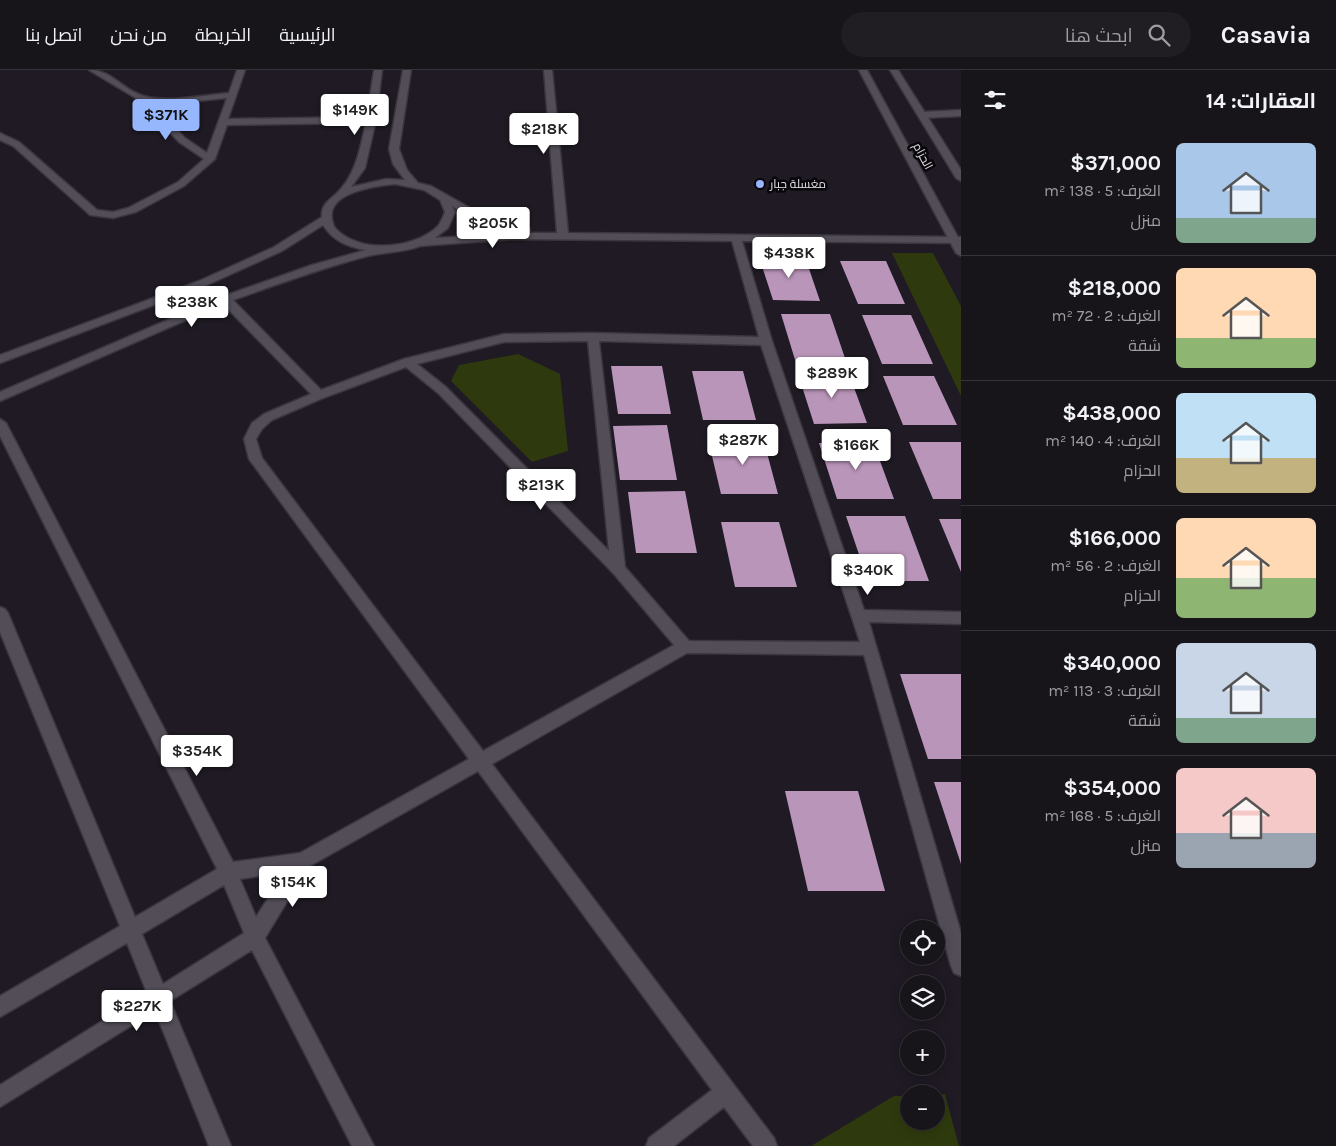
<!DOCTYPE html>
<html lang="ar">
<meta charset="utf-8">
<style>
:root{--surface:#17141a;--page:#201d23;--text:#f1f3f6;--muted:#9e9ea2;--line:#363339;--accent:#96b6fd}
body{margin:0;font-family:Karla,Cairo,sans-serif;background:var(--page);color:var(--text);direction:rtl;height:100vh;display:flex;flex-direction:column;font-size:19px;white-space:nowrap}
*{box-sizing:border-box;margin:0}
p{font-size:16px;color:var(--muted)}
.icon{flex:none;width:28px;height:28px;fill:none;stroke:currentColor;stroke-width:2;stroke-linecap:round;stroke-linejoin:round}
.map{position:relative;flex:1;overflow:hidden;direction:ltr}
.details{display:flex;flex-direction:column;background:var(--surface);width:375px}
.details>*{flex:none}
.controls{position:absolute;left:900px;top:850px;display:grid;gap:10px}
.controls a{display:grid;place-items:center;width:45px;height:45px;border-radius:50%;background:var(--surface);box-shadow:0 2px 12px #0003,0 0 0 1px var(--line);font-size:25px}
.price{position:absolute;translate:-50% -42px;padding:0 11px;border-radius:5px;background:#fff;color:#222;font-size:16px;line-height:32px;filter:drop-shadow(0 1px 2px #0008)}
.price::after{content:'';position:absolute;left:50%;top:30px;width:15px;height:11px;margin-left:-8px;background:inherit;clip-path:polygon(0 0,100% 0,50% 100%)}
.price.selected{background:var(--accent);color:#111}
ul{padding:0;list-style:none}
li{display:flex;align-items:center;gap:15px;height:125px;padding:0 20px}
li+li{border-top:1px solid var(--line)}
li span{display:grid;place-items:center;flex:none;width:140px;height:100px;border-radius:8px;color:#555}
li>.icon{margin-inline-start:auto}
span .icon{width:60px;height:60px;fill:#fffc;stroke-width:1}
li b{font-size:21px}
h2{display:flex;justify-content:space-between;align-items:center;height:60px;padding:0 20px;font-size:21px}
header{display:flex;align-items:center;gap:30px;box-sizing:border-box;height:70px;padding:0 25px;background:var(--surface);border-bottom:1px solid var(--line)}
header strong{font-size:24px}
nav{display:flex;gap:28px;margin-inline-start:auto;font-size:18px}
.search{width:350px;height:45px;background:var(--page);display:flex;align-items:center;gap:12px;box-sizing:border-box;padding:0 18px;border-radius:28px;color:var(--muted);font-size:19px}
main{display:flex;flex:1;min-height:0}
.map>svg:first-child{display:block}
</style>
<header>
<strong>Casavia</strong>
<div class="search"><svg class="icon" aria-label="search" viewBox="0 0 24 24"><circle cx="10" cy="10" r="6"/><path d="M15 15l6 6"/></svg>ابحث هنا</div>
<nav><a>الرئيسية</a><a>الخريطة</a><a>من نحن</a><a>اتصل بنا</a></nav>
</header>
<main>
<section class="details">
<h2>العقارات: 14<svg class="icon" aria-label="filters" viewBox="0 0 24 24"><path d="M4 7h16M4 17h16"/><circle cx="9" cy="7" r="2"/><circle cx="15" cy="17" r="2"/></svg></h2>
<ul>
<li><span style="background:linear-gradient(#a9c7e8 75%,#7fa58c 0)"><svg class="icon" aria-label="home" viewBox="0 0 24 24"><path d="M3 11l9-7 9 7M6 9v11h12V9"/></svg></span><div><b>$371,000</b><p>الغرف: 5 · 138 m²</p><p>منزل</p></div></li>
<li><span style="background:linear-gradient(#ffd9b3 70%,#8fb573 0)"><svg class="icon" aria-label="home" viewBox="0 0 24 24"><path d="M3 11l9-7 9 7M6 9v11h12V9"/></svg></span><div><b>$218,000</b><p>الغرف: 2 · 72 m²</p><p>شقة</p></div></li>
<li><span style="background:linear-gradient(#bfe0f5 65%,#c2b280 0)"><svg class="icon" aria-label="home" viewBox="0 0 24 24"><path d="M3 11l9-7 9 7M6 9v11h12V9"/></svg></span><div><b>$438,000</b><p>الغرف: 4 · 140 m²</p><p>الحزام</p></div></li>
<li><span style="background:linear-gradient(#ffd9b3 60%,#8fb573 0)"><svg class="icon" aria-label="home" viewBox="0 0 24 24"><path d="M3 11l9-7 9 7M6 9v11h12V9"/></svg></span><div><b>$166,000</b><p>الغرف: 2 · 56 m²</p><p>الحزام</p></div></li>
<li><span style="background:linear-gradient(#c9d6e8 75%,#7fa58c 0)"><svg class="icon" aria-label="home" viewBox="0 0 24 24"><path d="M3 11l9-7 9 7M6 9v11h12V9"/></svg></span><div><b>$340,000</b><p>الغرف: 3 · 113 m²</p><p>شقة</p></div></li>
<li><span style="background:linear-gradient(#f6c9c9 65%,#9aa5b1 0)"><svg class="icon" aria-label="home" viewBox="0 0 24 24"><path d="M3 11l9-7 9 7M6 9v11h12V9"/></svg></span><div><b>$354,000</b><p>الغرف: 5 · 168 m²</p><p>منزل</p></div></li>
</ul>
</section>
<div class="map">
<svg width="961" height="1076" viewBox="0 0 961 1076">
<rect width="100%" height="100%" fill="#1f1a23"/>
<path fill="#2e3a0e" d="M892 183H933L961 236V326Z
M518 284 560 304 568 381 532 392 451 311 459 295Z
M945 1024 959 1076H811L894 1026H909V1051H936V1025Z"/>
<path fill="#ba95ba" d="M759 187H805L820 231 773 230Z
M840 191H886L905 234H858Z
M781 244H830L847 294 796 293Z
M862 245H911L933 294H882Z
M611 296H662L671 344H618Z
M692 301H743L756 350H703Z
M798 304H849L867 353 814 354Z
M883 306H934L957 355H903Z
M667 355 677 410H620L613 356Z
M763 368 778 424H721L708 369Z
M873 372 894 429H837L819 373Z
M909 372H961V429H933Z
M685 421 697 483H636L628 422Z
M846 446H905L929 511H868Z
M939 449H961V502Z
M721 452H779L797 517H735Z
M900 604H961V689H928Z
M934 712H961V794Z
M785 721H858L885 821H808Z"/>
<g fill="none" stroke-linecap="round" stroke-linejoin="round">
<g stroke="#3a363d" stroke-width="3">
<path id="street" d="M89 0C113 0 122 20 144 26 167 33 204 25 229 23L237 0H245L228 49 367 47 374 0H382L376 50 365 98 351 117 386 109 405 110 393 94 389 79 403 0H411L399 79 407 100 418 113 431 116 479 143 529 158 530 160 526 163H557L544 0H552L568 163 961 167V173L742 171 772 271 864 540 961 542V554L869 552 961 863V906L954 903 951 896 864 585 687 583 492 694 774 1068 777 1076H753L724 1037 674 1076H646L649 1068 712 1020 478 701 308 797 265 868 374 1076H352L252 880 170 931 231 1076H209L155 941 0 1037V1015L147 923 127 873 0 947V926L120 856 0 562V537L5 539 8 543 135 847 217 799 0 366V349L6 353 233 792 300 783 469 689 249 389 244 369 252 353 264 344 311 324 223 234 0 331V322L221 227 312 195 366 180C348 177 333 171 323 155L282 181 207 215 0 293V285L199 211 274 177 322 147C320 135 330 130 337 123 356 105 360 78 366 53L227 55 215 89 184 116 136 142 113 148 90 145 13 76 0 70V63L19 72 97 140 113 142 128 138 178 112 204 89 179 72 139 30ZM227 28 207 83 185 68 151 33H175ZM395 114 424 120 440 130 445 142C443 147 441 152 438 156 415 179 360 184 336 159 333 156 333 153 332 149 327 122 376 116 395 114ZM452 136 471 147 524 163 435 168 448 158 455 142ZM514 169 732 171 759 267 593 263 504 264 404 289 321 320 233 230C276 215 319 199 364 187 382 182 402 183 420 176ZM588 271 609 481 446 317 417 294 504 272ZM599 271 761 275 860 572 689 571 625 497ZM406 297 438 323 613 503 674 575 483 681 262 388 256 369 262 359 272 350 323 328ZM285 802 256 847 240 809ZM224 815 244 863 163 914 142 864Z
M961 40V46L923 48 918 45 923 42Z"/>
</g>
<g stroke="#3a363d" stroke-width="3">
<path id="secondary" d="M859 0H867L961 173V186L956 183Z
M890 0H898L961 100V111L956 108Z"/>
</g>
<use href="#street" fill="#524d57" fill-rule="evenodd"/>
<use href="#secondary" fill="#524d57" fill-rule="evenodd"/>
</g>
<circle fill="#96b6fd" stroke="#08060a" stroke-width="2" cx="760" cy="114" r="5"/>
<g text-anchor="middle" stroke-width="5" stroke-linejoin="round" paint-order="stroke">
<g font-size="12" fill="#e6e2e9" stroke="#08060a">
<text transform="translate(923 86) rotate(62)" y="4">الحزام</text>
</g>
<g font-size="12" fill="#e6e2e9" stroke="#08060a" text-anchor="start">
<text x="770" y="118">مغسلة جبار</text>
</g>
</g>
</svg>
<div class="controls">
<a><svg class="icon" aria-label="locate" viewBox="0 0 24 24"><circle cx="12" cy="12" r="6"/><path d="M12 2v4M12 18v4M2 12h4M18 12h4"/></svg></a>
<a><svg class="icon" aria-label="layers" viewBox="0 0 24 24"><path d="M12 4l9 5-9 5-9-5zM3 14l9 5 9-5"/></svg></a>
<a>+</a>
<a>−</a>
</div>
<b class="price" style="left:355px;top:66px">$149K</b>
<b class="price selected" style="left:166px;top:71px">$371K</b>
<b class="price" style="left:544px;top:85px">$218K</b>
<b class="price" style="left:493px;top:179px">$205K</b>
<b class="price" style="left:789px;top:209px">$438K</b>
<b class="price" style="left:192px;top:258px">$238K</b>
<b class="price" style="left:832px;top:329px">$289K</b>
<b class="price" style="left:743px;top:396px">$287K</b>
<b class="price" style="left:856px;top:401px">$166K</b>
<b class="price" style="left:541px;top:441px">$213K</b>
<b class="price" style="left:868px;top:526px">$340K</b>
<b class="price" style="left:197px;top:707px">$354K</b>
<b class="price" style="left:293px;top:838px">$154K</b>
<b class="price" style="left:137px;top:962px">$227K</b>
</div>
</main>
